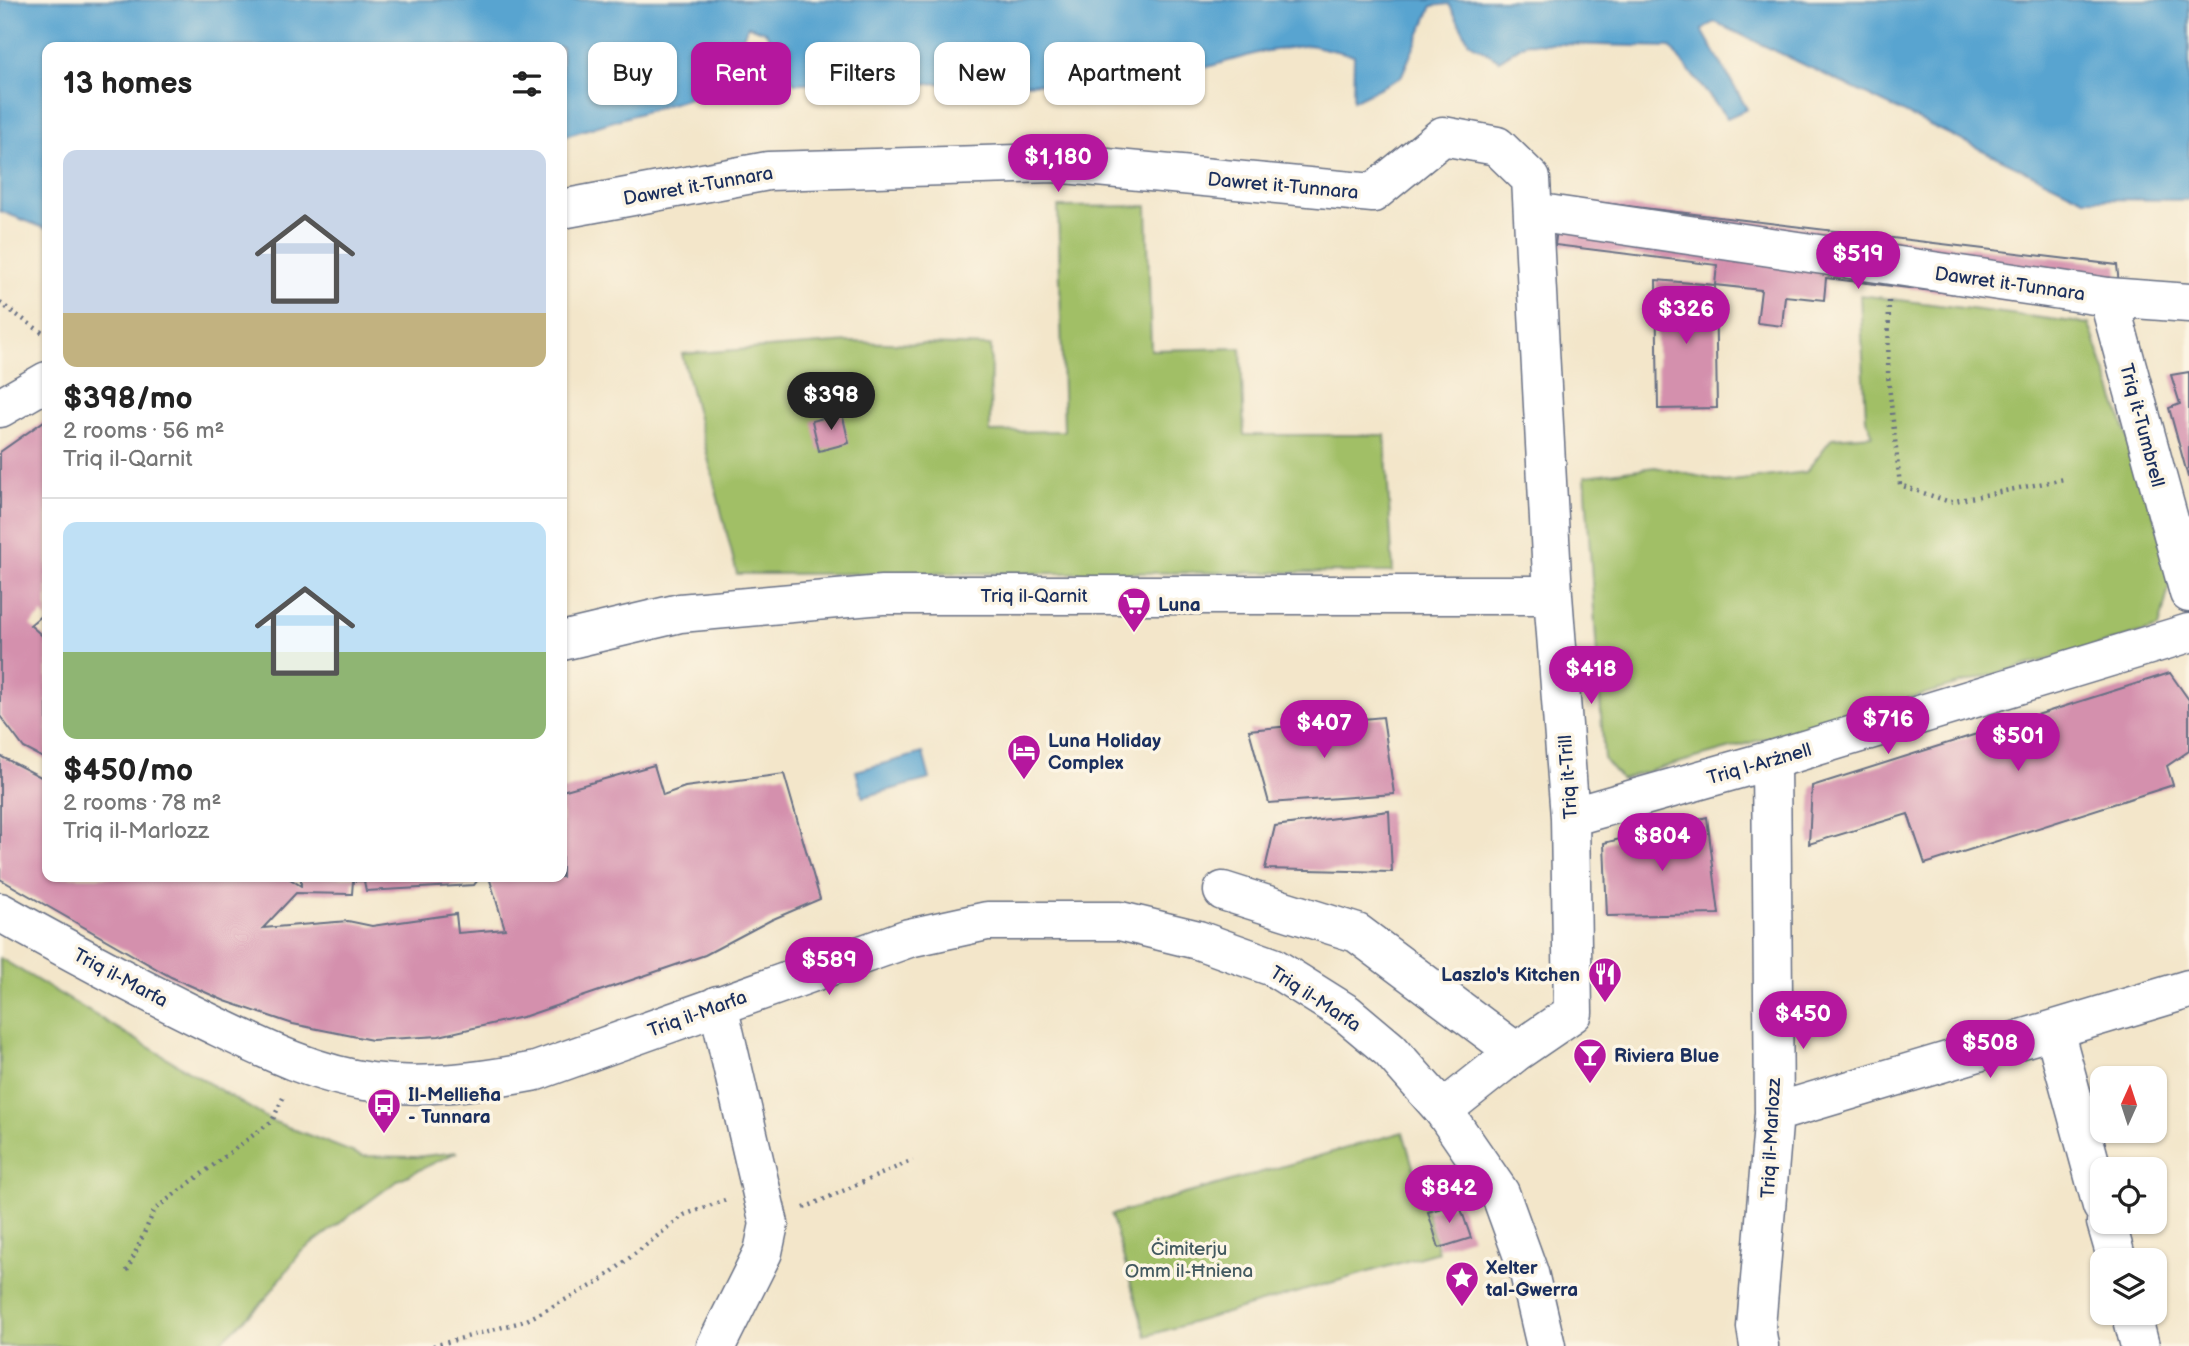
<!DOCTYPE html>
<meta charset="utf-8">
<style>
:root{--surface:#fff;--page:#f6f6f6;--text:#222;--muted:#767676;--line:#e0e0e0;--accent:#b5179e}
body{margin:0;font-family:"Balsamiq Sans",sans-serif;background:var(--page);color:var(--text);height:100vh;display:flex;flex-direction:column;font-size:26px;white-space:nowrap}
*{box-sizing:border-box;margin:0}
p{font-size:23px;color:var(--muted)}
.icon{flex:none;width:38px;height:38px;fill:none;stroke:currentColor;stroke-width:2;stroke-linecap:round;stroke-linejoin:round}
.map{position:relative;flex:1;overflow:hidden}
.details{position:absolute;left:42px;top:42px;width:525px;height:840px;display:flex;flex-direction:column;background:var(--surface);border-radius:14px;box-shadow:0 2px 5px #0004}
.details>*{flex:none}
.top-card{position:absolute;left:588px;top:42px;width:665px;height:63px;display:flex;gap:14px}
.needle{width:46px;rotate:3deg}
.buttons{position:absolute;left:2090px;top:1066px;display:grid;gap:14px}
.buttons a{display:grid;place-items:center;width:77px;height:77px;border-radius:14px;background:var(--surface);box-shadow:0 2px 5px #0004;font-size:35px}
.price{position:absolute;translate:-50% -60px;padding:0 16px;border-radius:24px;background:var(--accent);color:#fff;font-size:23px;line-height:46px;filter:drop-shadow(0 2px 4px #0008)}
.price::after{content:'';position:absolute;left:50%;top:42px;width:21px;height:16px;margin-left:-10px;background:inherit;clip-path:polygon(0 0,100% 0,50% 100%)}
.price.selected{background:#222;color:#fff}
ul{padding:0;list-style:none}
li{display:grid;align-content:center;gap:14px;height:371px;padding:0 21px}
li+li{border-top:2px solid var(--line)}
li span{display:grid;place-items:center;height:217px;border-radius:14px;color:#555}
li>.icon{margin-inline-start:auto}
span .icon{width:126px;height:126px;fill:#fffc;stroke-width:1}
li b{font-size:30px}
h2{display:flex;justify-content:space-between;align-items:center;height:84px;padding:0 21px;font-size:30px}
.chip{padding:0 24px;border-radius:14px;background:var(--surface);box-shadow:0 2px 5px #0004;font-size:24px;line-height:63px}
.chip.selected{background:var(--accent);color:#fff}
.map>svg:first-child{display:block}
</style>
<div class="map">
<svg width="2189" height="1346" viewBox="0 0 2189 1346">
<rect width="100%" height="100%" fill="#fcf5e5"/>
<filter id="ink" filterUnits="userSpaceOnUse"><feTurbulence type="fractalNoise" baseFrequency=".0143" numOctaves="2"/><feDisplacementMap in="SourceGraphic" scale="14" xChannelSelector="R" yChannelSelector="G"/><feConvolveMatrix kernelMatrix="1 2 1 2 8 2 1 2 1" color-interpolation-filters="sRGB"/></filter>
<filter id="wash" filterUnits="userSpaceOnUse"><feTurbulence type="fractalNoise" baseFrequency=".00686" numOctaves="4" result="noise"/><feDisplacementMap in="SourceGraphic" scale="28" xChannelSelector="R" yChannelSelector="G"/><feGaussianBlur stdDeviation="1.57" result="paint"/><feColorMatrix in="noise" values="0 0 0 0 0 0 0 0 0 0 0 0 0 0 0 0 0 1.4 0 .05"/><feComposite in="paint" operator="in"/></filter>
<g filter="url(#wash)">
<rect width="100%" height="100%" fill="#f3e6ca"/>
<path fill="#a1bf66" stroke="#5e7762" stroke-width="2" d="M1147 206 1151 350 1241 348 1244 435H1385L1393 572 737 574 682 354 850 342 991 346 990 432 1064 431 1058 207Z
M1860 295 2089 324 2173 571 2159 628 1621 779 1604 759 1585 476 1655 467 1725 482 1806 472 1832 438 1873 435 1866 419Z
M0 958 272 1121 362 1156 415 1157 457 1152 398 1180 301 1252 263 1302 216 1346H0Z
M1403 1132 1438 1252 1146 1336 1111 1215Z"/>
<path fill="#58a4d0" stroke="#3a6a97" stroke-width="2" d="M0 0H2189V200L2084 199 1715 22 1702 30 1747 109 1727 118 1670 47 1526 43 1499 60 1469 42 1449 4 1432 6 1401 77 1353 101 1354 55 1309 45 1261 52 1147 84 794 83 766 32 748 26 729 66 742 82 562 137V47H47V229L0 211Z
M923 753 930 779 863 797 856 771Z"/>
<g id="blocks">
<path fill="#d490ad" d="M1561 198 2117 265 2122 314 1826 278 1824 300 1785 296 1782 326 1757 323 1761 290 1715 285 1717 265 1555 245Z
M1656 280 1715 285 1717 408 1658 409Z
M2189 372V477H2188L2169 408 2180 404 2171 375Z
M842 413 849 443 819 451 812 421Z
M47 419V620L43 614 30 625 47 640V760L24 748 0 716V452Z
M2170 673 2189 700V751L2167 766 2173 785 1925 864 1908 814 1809 844 1812 786Z
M1383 717 1394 794 1269 803 1249 730Z
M0 756 47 780V877H287L301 886V877H480L474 885 366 891 364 881H353L352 894 296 893 263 928 348 921 372 926 456 914 458 933 505 929 489 877H562V791L654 765 663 795 685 787 784 774 820 899 771 920 705 955 526 1016 439 1036 372 1040 293 1024 225 1001 171 977 0 879Z
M1389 811 1392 872 1265 869 1275 826Z
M1707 817 1719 914 1607 916 1604 843Z
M1459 1203 1471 1238 1439 1248 1428 1212Z"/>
</g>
</g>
<g filter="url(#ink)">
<use href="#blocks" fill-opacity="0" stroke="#676f84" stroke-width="2"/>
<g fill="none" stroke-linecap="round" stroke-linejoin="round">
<g stroke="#676f84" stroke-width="41">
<path id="minor" d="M562 209 768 171 1054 163 1373 193 1443 136 1497 146 1531 179 1553 595 1570 817 1573 1013 1516 1052 1443 1110
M1534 212 2108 297 2189 303
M2108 297 2189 593
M0 408 47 381
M562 641 680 613 882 595H1553
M1570 817 1771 760 2189 633
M1223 891 1357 933 1516 1052
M2054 1030 2102 1206
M1774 1113 2189 989
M2106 1222 2117 1260
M2131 1312 2140 1346
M716 1346 763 1252 769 1224 718 1005
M1759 1346 1756 1327 1774 1113 1771 760"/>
</g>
<g stroke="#676f84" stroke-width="41">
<path id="major" d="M0 912C70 951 140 989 212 1024 262 1048 316 1075 372 1082 427 1089 483 1081 536 1071L909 938 987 921H1120L1198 940 1273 967 1346 1013 1390 1050 1443 1110 1500 1193 1529 1273 1546 1346"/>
</g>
<path stroke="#676f84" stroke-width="4.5" stroke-dasharray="2 5" stroke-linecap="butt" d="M1889 301 1888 376 1900 485 1950 502 2064 479
M0 303 47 336
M804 1208 913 1160
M127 1271 155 1209 272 1121 283 1098
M433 1346 525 1321 599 1282 684 1215 725 1200"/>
<use href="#minor" stroke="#fff" stroke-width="38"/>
<use href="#major" stroke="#fff" stroke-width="38"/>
</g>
</g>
<defs>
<g id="supermarket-pin" transform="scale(1.75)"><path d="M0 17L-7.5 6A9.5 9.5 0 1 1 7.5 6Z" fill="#b5179e" stroke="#fcf5e5"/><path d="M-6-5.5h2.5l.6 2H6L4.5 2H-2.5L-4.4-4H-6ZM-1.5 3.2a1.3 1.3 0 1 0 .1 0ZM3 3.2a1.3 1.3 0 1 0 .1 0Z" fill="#fff"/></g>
<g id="hotel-pin" transform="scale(1.75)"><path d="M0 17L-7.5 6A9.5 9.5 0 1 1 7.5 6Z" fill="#b5179e" stroke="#fcf5e5"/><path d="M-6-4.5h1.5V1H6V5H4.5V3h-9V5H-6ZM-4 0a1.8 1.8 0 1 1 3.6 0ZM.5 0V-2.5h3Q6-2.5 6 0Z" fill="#fff"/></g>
<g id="restaurant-pin" transform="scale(1.75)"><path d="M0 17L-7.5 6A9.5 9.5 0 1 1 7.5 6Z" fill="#b5179e" stroke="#fcf5e5"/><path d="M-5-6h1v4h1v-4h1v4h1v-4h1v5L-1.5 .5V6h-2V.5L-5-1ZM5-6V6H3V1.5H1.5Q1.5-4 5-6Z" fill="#fff"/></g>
<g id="bar-pin" transform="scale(1.75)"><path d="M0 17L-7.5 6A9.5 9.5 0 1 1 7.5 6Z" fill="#b5179e" stroke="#fcf5e5"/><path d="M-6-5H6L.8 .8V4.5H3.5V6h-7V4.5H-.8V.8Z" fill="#fff"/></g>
<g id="bus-pin" transform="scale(1.75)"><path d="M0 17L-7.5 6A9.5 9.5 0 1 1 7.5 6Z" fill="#b5179e" stroke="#fcf5e5"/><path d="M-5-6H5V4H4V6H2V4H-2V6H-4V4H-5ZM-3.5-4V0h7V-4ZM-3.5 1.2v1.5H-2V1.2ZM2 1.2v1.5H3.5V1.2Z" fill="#fff"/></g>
<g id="sight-pin" transform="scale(1.75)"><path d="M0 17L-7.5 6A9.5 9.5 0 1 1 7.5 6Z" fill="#b5179e" stroke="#fcf5e5"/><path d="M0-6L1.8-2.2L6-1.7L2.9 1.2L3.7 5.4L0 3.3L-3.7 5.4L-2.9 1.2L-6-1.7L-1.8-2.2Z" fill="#fff"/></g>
</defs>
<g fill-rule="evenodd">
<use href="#supermarket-pin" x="1134" y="604"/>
<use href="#hotel-pin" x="1024" y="751"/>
<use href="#restaurant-pin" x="1605" y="974"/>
<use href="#bar-pin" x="1590" y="1055"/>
<use href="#bus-pin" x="384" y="1105"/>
<use href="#sight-pin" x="1462" y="1278"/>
</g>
<g text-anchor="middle" stroke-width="7" stroke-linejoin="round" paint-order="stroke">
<g font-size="19" fill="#1b2f5e" stroke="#fcf5e5">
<text transform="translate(698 185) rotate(-10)" y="7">Dawret it-Tunnara</text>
<text transform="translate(1283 185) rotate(5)" y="7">Dawret it-Tunnara</text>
<text transform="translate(2010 283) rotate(8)" y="7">Dawret it-Tunnara</text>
<text transform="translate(2143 425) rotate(75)" y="7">Triq it-Tumbrell</text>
<text x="1034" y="602">Triq il-Qarnit</text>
<text transform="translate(1759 763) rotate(-16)" y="7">Triq l-Arżnell</text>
<text transform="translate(1567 777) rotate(-94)" y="7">Triq it-Trill</text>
<text transform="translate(121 977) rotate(28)" y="7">Triq il-Marfa</text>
<text transform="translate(1316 998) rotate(33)" y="7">Triq il-Marfa</text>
<text transform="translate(697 1013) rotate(-20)" y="7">Triq il-Marfa</text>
<text transform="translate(1770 1138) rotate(-87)" y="7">Triq il-Marlozz</text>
</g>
<g font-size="19" font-weight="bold" fill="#1b2f5e" stroke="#fcf5e5" text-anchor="start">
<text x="1158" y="611">Luna</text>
<text x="1048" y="747">Luna Holiday<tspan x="1048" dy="22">Complex</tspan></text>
<text x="1580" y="981" text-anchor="end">Laszlo's Kitchen</text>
<text x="1614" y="1062">Riviera Blue</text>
<text x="408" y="1101">Il-Mellieħa<tspan x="408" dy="22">- Tunnara</tspan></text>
<text x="1486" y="1274">Xelter<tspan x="1486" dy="22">tal-Gwerra</tspan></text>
</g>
<g font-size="19" fill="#435a60" stroke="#fcf5e5">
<text x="1189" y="1255">Ċimiterju<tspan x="1189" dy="22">Omm il-Ħniena</tspan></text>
</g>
</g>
</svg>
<div class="buttons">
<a><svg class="needle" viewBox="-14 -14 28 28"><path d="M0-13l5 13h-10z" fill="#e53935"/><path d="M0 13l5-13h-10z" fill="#767676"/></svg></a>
<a><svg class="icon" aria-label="locate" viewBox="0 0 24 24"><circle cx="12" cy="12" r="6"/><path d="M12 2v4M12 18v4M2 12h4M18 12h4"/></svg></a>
<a><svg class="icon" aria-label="layers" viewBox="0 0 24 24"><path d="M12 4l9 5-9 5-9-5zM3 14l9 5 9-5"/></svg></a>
</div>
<b class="price" style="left:1058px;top:194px">$1,180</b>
<b class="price" style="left:1858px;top:291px">$519</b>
<b class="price" style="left:1686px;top:346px">$326</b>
<b class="price selected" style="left:831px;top:432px">$398</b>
<b class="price" style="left:1591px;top:706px">$418</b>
<b class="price" style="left:1888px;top:756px">$716</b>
<b class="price" style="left:1324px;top:760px">$407</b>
<b class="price" style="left:2018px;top:773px">$501</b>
<b class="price" style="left:1662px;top:873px">$804</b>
<b class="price" style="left:829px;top:997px">$589</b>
<b class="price" style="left:1803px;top:1051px">$450</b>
<b class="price" style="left:1990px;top:1080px">$508</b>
<b class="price" style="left:1449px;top:1225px">$842</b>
<div class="top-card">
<a class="chip">Buy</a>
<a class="chip selected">Rent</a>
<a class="chip">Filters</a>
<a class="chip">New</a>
<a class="chip">Apartment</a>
</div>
<section class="details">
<h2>13 homes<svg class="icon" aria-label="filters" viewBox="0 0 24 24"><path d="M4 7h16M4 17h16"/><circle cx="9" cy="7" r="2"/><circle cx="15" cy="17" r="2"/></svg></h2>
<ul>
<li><span style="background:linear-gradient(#c9d6e8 75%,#c2b280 0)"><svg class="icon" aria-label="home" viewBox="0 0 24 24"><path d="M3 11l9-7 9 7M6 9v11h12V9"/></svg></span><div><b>$398/mo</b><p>2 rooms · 56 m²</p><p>Triq il-Qarnit</p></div></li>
<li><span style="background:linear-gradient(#bfe0f5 60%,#8fb573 0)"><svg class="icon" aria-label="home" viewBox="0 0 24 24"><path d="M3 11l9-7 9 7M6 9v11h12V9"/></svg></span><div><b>$450/mo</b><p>2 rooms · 78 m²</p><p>Triq il-Marlozz</p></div></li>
</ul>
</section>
</div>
